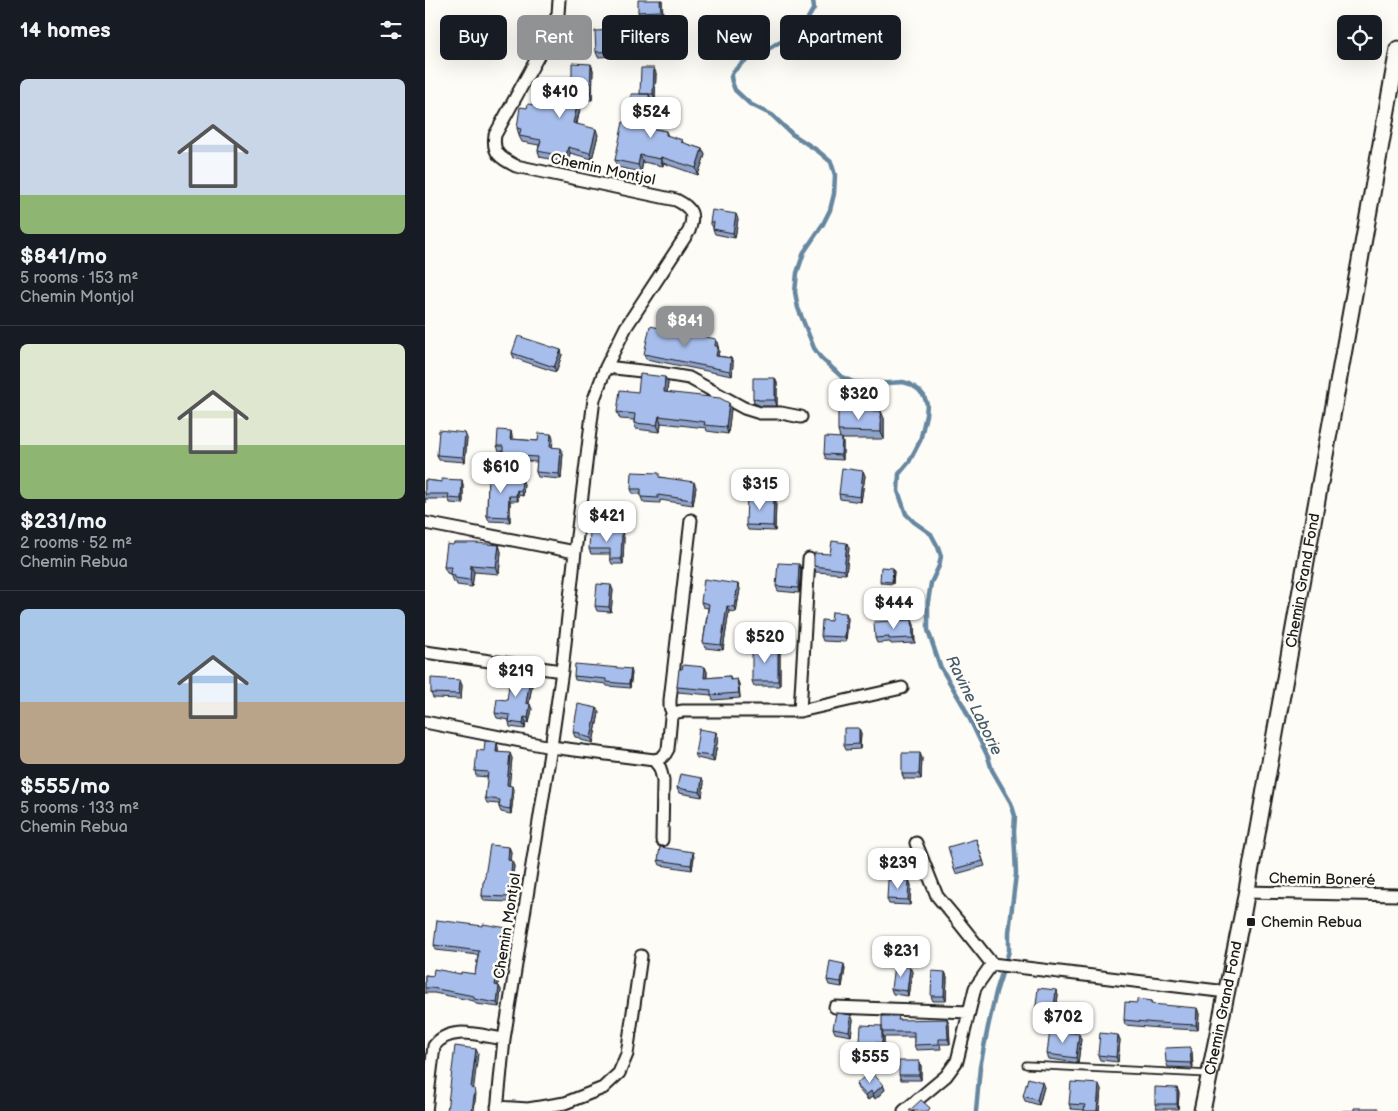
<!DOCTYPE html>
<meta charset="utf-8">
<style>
:root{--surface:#171b24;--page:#20242c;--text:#f1f3f6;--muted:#9ea1a6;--line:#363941;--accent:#919294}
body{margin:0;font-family:"Balsamiq Sans",sans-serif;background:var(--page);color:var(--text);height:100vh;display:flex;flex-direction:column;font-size:19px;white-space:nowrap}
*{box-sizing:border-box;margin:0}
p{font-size:16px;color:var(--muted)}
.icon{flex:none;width:28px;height:28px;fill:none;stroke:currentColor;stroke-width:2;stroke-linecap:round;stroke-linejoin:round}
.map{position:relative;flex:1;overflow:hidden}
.panel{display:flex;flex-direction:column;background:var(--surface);width:425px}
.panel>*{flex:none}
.banner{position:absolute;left:15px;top:15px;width:475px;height:45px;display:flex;gap:10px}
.buttons{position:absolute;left:912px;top:15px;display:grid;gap:10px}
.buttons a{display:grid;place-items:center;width:45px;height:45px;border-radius:8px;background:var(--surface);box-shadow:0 5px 20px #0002;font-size:25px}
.price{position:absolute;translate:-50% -42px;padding:0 11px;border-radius:10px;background:#fff;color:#222;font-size:16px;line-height:32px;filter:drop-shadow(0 1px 2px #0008)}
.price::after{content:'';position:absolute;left:50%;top:30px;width:15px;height:11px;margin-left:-8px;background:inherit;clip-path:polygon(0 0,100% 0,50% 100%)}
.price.active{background:var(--accent);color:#fff}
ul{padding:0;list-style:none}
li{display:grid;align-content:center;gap:10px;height:265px;padding:0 20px}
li+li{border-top:1px solid var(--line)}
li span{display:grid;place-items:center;height:155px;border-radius:8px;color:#555}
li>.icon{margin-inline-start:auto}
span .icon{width:90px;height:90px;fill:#fffc;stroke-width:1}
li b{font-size:21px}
h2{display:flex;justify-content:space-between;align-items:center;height:60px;padding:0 20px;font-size:21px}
.pill{padding:0 18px;border-radius:8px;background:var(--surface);box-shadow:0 5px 20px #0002;font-size:18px;line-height:45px}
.pill.active{background:var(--accent);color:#fff}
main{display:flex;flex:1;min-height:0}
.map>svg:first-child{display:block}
</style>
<main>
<section class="panel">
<h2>14 homes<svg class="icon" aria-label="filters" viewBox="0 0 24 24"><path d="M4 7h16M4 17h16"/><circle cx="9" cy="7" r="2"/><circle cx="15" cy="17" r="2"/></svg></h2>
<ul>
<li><span style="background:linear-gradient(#c9d6e8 75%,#8fb573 0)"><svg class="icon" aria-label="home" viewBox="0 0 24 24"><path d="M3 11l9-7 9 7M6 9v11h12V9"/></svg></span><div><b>$841/mo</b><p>5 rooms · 153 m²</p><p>Chemin Montjol</p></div></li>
<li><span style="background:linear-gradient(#dfe7d0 65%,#8fb573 0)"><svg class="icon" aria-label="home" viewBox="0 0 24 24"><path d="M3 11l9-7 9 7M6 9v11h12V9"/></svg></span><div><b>$231/mo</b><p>2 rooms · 52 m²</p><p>Chemin Rebua</p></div></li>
<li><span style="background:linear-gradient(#a9c7e8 60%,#b9a48a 0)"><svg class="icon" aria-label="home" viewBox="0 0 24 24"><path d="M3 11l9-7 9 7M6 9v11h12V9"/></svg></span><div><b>$555/mo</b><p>5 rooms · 133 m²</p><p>Chemin Rebua</p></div></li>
</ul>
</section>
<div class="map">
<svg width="973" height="1111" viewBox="0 0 973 1111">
<rect width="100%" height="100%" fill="#fdfcf7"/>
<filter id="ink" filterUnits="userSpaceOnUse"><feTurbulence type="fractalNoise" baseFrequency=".02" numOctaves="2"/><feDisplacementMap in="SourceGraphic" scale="10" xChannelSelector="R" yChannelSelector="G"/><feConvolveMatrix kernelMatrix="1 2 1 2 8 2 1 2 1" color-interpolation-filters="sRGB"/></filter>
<g filter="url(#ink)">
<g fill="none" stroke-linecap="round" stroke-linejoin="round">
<path stroke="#66879f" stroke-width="4.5" d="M388 0 389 8 382 20 364 36 340 51 318 62 308 72 306 77 307 82 310 90 325 104 347 115 367 134 393 151 406 162 410 175 409 194 405 210 398 224 379 252 372 273 370 292 373 308 389 348 396 358 417 377 428 382 449 384 478 382 485 384 494 390 499 396 502 404 501 415 495 441 484 462 474 474 473 491 481 514 489 522 506 534 513 547 516 556 514 566 506 583 503 602V630L515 666 538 705 563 757 567 770 586 803 590 816 589 831 591 874 584 932V951L571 992 563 1027 555 1067 551 1111"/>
<g stroke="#1c1c1c" stroke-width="9">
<path id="lane" d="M601 1065 784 1074"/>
</g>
<g stroke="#1c1c1c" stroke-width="15">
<path id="street" d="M181 367 234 373 264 378 319 408 335 413H356L376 417
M0 523 150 552
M0 652 137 671
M375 711 384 559
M248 714 245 707V700L266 520
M0 722 126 747 229 760C236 759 240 756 243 749L246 717C249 712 252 712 258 711H375L477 688
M229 760 235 768 238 780 237 840
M491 843 512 896 532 920 567 964
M821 892 973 895
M410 1007 544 1012
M72 1107 103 1109 140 1103 178 1088 194 1073 202 1054 216 956
M1 1111 9 1046C25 1024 56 1036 79 1039
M72 1111 79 1039 126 747 137 671 150 552 169 399 181 367 201 327 264 231C270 214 267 208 251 200L91 166C75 158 67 153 70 135L116 51 133 14 134 0
M479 1111 521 1076 532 1061 550 988 567 964 802 992"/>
</g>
<g stroke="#1c1c1c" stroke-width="19">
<g id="secondary">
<path id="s1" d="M777 1111 818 912 973 49"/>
</g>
</g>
<use href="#lane" stroke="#fdfcf7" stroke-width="5.5"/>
<use href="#street" stroke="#fdfcf7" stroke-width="11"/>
<use href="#secondary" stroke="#fdfcf7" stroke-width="15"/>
</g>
<path fill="#90a3ca" stroke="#1c1c1c" d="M237 0 238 16 215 17 213 12Z
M193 35V56L173 57 171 52Z
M166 64 168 70 167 100H157L152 124 173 135 167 159 145 153 143 163 115 157 113 151 114 145 97 142 94 136 95 135H94L92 128 102 108 123 107 142 109Z
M231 73 230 99H226L227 128 241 131 243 136 257 140 258 143 277 149 280 155 273 175 238 163V166L218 162 216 172 192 167 190 160 207 124 215 94Z
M313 219 310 238 290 234 288 229V227L287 226 285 222Z
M291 339 294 351 293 356 306 358 308 363 307 376 221 359 219 354Z
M136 350 137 355 131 372 89 358 87 353Z
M240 377 243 383 242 392 306 409 303 434 282 431 281 428 236 423 235 432 211 429 209 423V420L195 419 192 412 213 392Z
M350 378 352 383V406H336L329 403 328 398Z
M459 418V439H417L418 443V460L401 459 399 454 415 438 413 431Z
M86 431 87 436V439L113 441 126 434 128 438 127 448 138 453 136 479 113 477 111 472 112 462 79 460 78 455V451H74L72 446Z
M42 438 40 462 14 460 12 455Z
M438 471 440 476 436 502 415 499 414 494Z
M63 475 99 484 98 496 93 495V501H85V522L64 521 62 516Z
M236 477 271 487 268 505 235 500V503L218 502 216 497V494H208L206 489Z
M0 480 17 482 37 480 38 485V504L25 503 24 499H0V503Z
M349 496 351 501 350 531 323 530 321 525Z
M199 537 198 564H187L185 559V554H166L164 549Z
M28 545H74L76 552 74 574 49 572 47 587 32 585 31 582H28L25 574 22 573 19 567Z
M424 548 421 574 391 572 389 566 405 554Z
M374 564 376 569 374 593 353 591 351 586Z
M468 568 469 571 468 584 456 583 455 581Z
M313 584 315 589 311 612 304 611 298 650 280 648 278 643 283 608 278 607 276 602Z
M188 590 186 612 172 611 170 606Z
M423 618 421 642 398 641 396 636 406 621Z
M487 620 489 625 490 643 466 644 465 642 452 643 450 638Z
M355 652V686H329L327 681Z
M280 667 282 672V678L305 676 306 680 314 684 315 698 288 700 286 695 253 692 252 687 257 669Z
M207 673 205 688 182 686 181 684 150 680 149 676Z
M108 679 104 704 107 709 104 723 101 722 100 729 85 727 84 722V720L72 718 70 713 82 700Z
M37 685 36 699 8 698 6 693Z
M172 708 174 713 168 743 156 740 155 738 150 737 148 732Z
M291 732 293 737 289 762 272 758 270 754Z
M436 733 435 749 421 750 419 745Z
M73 747V752L87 758 84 785 89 791 86 814 76 812 74 807V804L62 803 60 798 63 777 51 776 50 771 59 751Z
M497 758 496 779H479L477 774Z
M279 783 277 797 254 793 252 788Z
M551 839 560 866 531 874 529 869Z
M84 847 86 852 85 860 89 866 85 902 59 901 57 896 59 882Z
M269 857 267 870 235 865 233 860Z
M484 880 486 885 485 905 464 904 462 899Z
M84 933 79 961 77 960 73 985 76 990 74 1007 51 1004 49 1001 9 993H0V975L8 976 36 974H50L53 955 11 950 9 945Z
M485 967 487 972 483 996 468 994 466 989Z
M420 969 417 987 404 985 402 980Z
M520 972 522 977 521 1001H508L506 996Z
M633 995 630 1021 611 1019 610 1014Z
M726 1001 728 1005 774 1013 773 1030 734 1028 700 1025 699 1020 712 1003Z
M426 1015 428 1020 426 1036 410 1033 408 1028Z
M475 1020 524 1024 525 1044H515L516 1049 491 1050 489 1045V1037H459V1048L437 1047 435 1042 457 1026Z
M693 1035 695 1040 693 1062 675 1060 673 1055Z
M656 1039 653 1063 624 1059 622 1054Z
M767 1052 768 1068 743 1067 741 1062Z
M494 1061 496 1066V1080H476L474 1075Z
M431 1084 458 1085 460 1090 450 1099 448 1096 443 1100 433 1089Z
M619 1087 614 1105 600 1101 598 1096Z
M752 1088 754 1093 753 1109H732L730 1104Z
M676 1089 674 1111H659V1110L646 1109 644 1104Z"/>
<path fill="#7584a4" stroke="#1c1c1c" d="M235 0H237L238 16 236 11Z
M191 30 193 35V56L191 51Z
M166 64 168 70 167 100 165 94Z
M229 68 231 73 230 99 228 94Z
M155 94 157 100 150 129 148 123Z
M224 94 226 100 228 134 225 128Z
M171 129 173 135 167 159 165 153Z
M143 147 145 153 143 163 141 157Z
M277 149 280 155 273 175 271 168Z
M215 155 218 162 216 172 213 165Z
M236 157 238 163V166L235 159Z
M311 214 313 219 310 238 308 233Z
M291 339 293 344 291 351 290 346Z
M293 346 294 351 292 361 291 356Z
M136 350 137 355 131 372 129 367Z
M306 358 308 363 307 376 305 371Z
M240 377 243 383 241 398 239 392Z
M350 378 352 383V406L350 400Z
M304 403 306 409 303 434 301 427Z
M456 411 459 418V439L456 432Z
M234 416 236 423 235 432 232 425Z
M86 431 87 436V444L85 439Z
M40 433 42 438 40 462 38 457Z
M126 434 128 438 127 452 125 447Z
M417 438 418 443V460L416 455Z
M136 448 138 453 136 479 134 474Z
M438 471 440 476 436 502 435 497Z
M97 479 99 484 98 496 96 491Z
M37 480 38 485V504L36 499Z
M269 482 271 487 268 505 267 500Z
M92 490 93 495V501L91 496Z
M84 496 85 501V522L83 517Z
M349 496 351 501 350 531 348 526Z
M197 532 199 537 198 564 196 559Z
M422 543 424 548 421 574 419 570Z
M74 545 76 552 74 574 71 567Z
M374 564 376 569 374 593 373 588Z
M46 565 49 572 47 587 45 580Z
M468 568 469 571 468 584 467 582Z
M313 584 315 589 311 612 309 607Z
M186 585 188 590 186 612 184 607Z
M302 606 304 611 298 650 296 645Z
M421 613 423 618 421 642 420 637Z
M487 620 489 625 490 643 488 638Z
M353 647 355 652V686L353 681Z
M280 667 282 672 281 683 279 678Z
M206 669 207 673 205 688 204 684Z
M106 674 108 679 103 708 101 703Z
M312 679 314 684 315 698 314 693Z
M35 680 37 685 36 699 34 694Z
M105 704 107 709 104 723 103 718Z
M172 708 174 713 168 743 166 738Z
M99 717 101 722 100 729 98 724Z
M434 728 436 733 435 749 434 744Z
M291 732 293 737 289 762 287 756Z
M72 742 73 747V757L71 752Z
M85 753 87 758 84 790 82 785Z
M495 753 497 758 496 779 494 774Z
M277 778 279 783 277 797 275 792Z
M87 786 89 791 86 814 85 809Z
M84 847 86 852 85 865 83 860Z
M268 852 269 857 267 870 266 865Z
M87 861 89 866 85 902 84 897Z
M484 880 486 885 485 905 483 900Z
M82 928 84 933 79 961 78 956Z
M75 955 77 960 72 990 70 985Z
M419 964 420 969 417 987 416 982Z
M485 967 487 972 483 996 482 991Z
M520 972 522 977 521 1001 519 996Z
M74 986 76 990 74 1007 72 1003Z
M631 990 633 995 630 1021 628 1016Z
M772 1008 774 1013 773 1030 771 1025Z
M426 1015 428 1020 426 1036 424 1031Z
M522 1019 524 1024 525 1044 523 1039Z
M457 1026V1032L459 1037V1048L457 1043Z
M654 1034 656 1039 653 1063 651 1058Z
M693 1035 695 1040 693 1062 691 1057Z
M765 1047 767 1052 768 1068 766 1063Z
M51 1049 53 1054 48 1093 46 1088Z
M494 1061 496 1066V1080L494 1075Z
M617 1082 619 1087 614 1105 612 1100Z
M674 1084 676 1089 674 1111H672Z
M458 1085 460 1090 450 1099 448 1094Z
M752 1088 754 1093 753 1109 752 1104Z
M50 1089 51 1094 49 1111H47Z
M446 1091 448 1096 443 1100 441 1095Z"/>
<path fill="#a7bdeb" stroke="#1c1c1c" d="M213 0H235L236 11 213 12Z
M191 30V51L171 52 170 31Z
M147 63 166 64 165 94H155L148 123 171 129 165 153 143 147 141 157 113 151 116 140 94 136 96 129 92 128 95 107 102 108 103 104 123 107V105L142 109 143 78H147Z
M216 68H229L228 94H215Z
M206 94H224L225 128 241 131V135L257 140 256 142 277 149 271 168 236 157 235 159 215 155 213 165 190 160 198 122 207 124Z
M287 210 311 214 308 233 288 229 289 222H285Z
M225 326 291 339 290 346H293L291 356 306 358 305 371 219 354Z
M93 336 136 350 129 367 87 353Z
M215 374 240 377 239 392 295 398 304 403 301 427 279 425 280 422 234 416 232 425 209 423 210 414 192 412 195 390 213 392Z
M328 378H350V400H334L328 398Z
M413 410 456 411V432L413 431Z
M14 430 40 433 38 457 12 455Z
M73 430 86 431 85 439 113 441 114 433 126 434 125 447 136 448 134 474 111 472 112 457 78 455V446H72Z
M400 437 417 438 416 455 399 454Z
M417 468 438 471 435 497 414 494Z
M207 472 234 473V477L269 482 267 500 233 495V498L216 497V489H206Z
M63 475 97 479 96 491 92 490 91 496H84L83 517 62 516Z
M17 479 37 480 36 499 23 498 24 494H0V480L17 482Z
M322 495 349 496 348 526 321 525Z
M165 531 197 532 196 559H185V549H164Z
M407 541 422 543 419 570 389 566V553L405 554Z
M29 543H51L74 545 71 567 46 565 45 580 30 578V576L25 575 26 567H19L22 544 28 545Z
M353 563 374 564 373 588 351 586Z
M456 567 468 568 467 582 455 581Z
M279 579 313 584 309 607 302 606 296 645 278 643 284 604 276 602Z
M172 584 186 585 184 607 170 606Z
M407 612 421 613 420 637 396 636 397 620 406 621Z
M487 620 488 638 464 639V637L450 638 449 622Z
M327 647H353V681H327Z
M150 664 206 669 204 684 181 682V679L149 676Z
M258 665 280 667 279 678 305 676V680L312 679 314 693 286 695V690L252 687 254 669H257Z
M86 671 106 674 101 703 105 704 103 718 99 717 98 724 84 722 85 715 70 713 72 699 82 700Z
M6 678 35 680 34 694 6 693Z
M153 704 172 708 166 738 155 735V733L148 732Z
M419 728H434V744L419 745Z
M274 729 291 732 287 756 270 754Z
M60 741 72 742 71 752 85 753 82 785 87 786 85 809 74 807 75 800 60 798 63 772 50 771 52 750 59 751Z
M477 753H495L494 774H477Z
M255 774 277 778 275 792 252 788Z
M551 839 558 861 529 869 523 847Z
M65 845 84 847 83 860 87 861 84 897 57 896 58 882H59Z
M235 847 268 852 266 865 233 860Z
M463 880H484L483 900 462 899Z
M12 920 58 926V924L82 928 78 956 75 955 70 985 74 986 72 1003 49 999V996L7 988H0V975L8 976 9 969 36 974V972L50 974 54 951 9 945Z
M405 961 419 964 416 982 402 980Z
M469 965 485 967 482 991 466 989Z
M507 971 520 972 519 996H506Z
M613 988 631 990 628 1016 610 1014Z
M712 999 726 1001V1004L772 1008 771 1025 732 1023 699 1020 700 1002 712 1003Z
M411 1013 426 1015 424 1031 408 1028Z
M457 1016H474L473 1020 522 1019 523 1039H514V1044L489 1045V1032H457Z
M436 1025 457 1026V1043L435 1042Z
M625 1030 654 1034 651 1058 622 1054Z
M675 1033 693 1035 691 1057 673 1055Z
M30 1046 51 1049 46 1088 50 1089 47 1111H22Z
M765 1047 766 1063 741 1062 740 1048Z
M474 1061H494V1075H474Z
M446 1071 458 1085 448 1094 446 1091 441 1095 431 1084Z
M603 1078 617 1082 612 1100 598 1096Z
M646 1082 674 1084 672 1111H659L660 1105 644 1104Z
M730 1087 752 1088V1104H730Z
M496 1100 505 1108 503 1111H484Z
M929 1108H953V1111H917H929Z"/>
</g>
<rect fill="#1c1c1c" stroke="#fdfcf7" stroke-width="2" x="821" y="917" width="10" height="10" rx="2.5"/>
<g text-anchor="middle" stroke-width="5" stroke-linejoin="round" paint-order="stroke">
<g font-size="15" fill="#1c1c1c" stroke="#fdfcf7">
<text transform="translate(178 169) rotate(12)" y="5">Chemin Montjol</text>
<text dy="5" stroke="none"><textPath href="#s1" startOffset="540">Chemin Grand Fond</textPath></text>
<text transform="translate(897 879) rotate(1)" y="5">Chemin Boneré</text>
<text transform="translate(82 926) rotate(-81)" y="5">Chemin Montjol</text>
<text dy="5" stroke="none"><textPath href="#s1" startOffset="105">Chemin Grand Fond</textPath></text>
</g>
<g font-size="15" fill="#1c1c1c" stroke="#fdfcf7" text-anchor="start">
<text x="836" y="927">Chemin Rebua</text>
</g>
<g font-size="16" font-style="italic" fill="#475b69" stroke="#fdfcf7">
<text transform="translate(550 705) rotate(64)" y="6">Ravine Laborie</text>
</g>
</g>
</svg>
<div class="buttons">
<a><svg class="icon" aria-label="locate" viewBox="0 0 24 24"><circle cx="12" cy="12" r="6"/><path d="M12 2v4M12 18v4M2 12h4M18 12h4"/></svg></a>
</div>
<b class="price" style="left:135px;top:119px">$410</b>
<b class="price" style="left:226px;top:139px">$524</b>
<b class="price active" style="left:260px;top:348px">$841</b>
<b class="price" style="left:434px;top:421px">$320</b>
<b class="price" style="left:76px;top:494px">$610</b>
<b class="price" style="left:335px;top:511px">$315</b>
<b class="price" style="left:182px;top:543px">$421</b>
<b class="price" style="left:469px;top:630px">$444</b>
<b class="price" style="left:340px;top:664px">$520</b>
<b class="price" style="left:91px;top:698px">$219</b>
<b class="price" style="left:473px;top:890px">$239</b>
<b class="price" style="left:476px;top:978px">$231</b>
<b class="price" style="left:638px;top:1044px">$702</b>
<b class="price" style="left:445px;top:1084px">$555</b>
<div class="banner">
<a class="pill">Buy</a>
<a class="pill active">Rent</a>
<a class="pill">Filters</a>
<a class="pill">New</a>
<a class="pill">Apartment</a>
</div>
</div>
</main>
